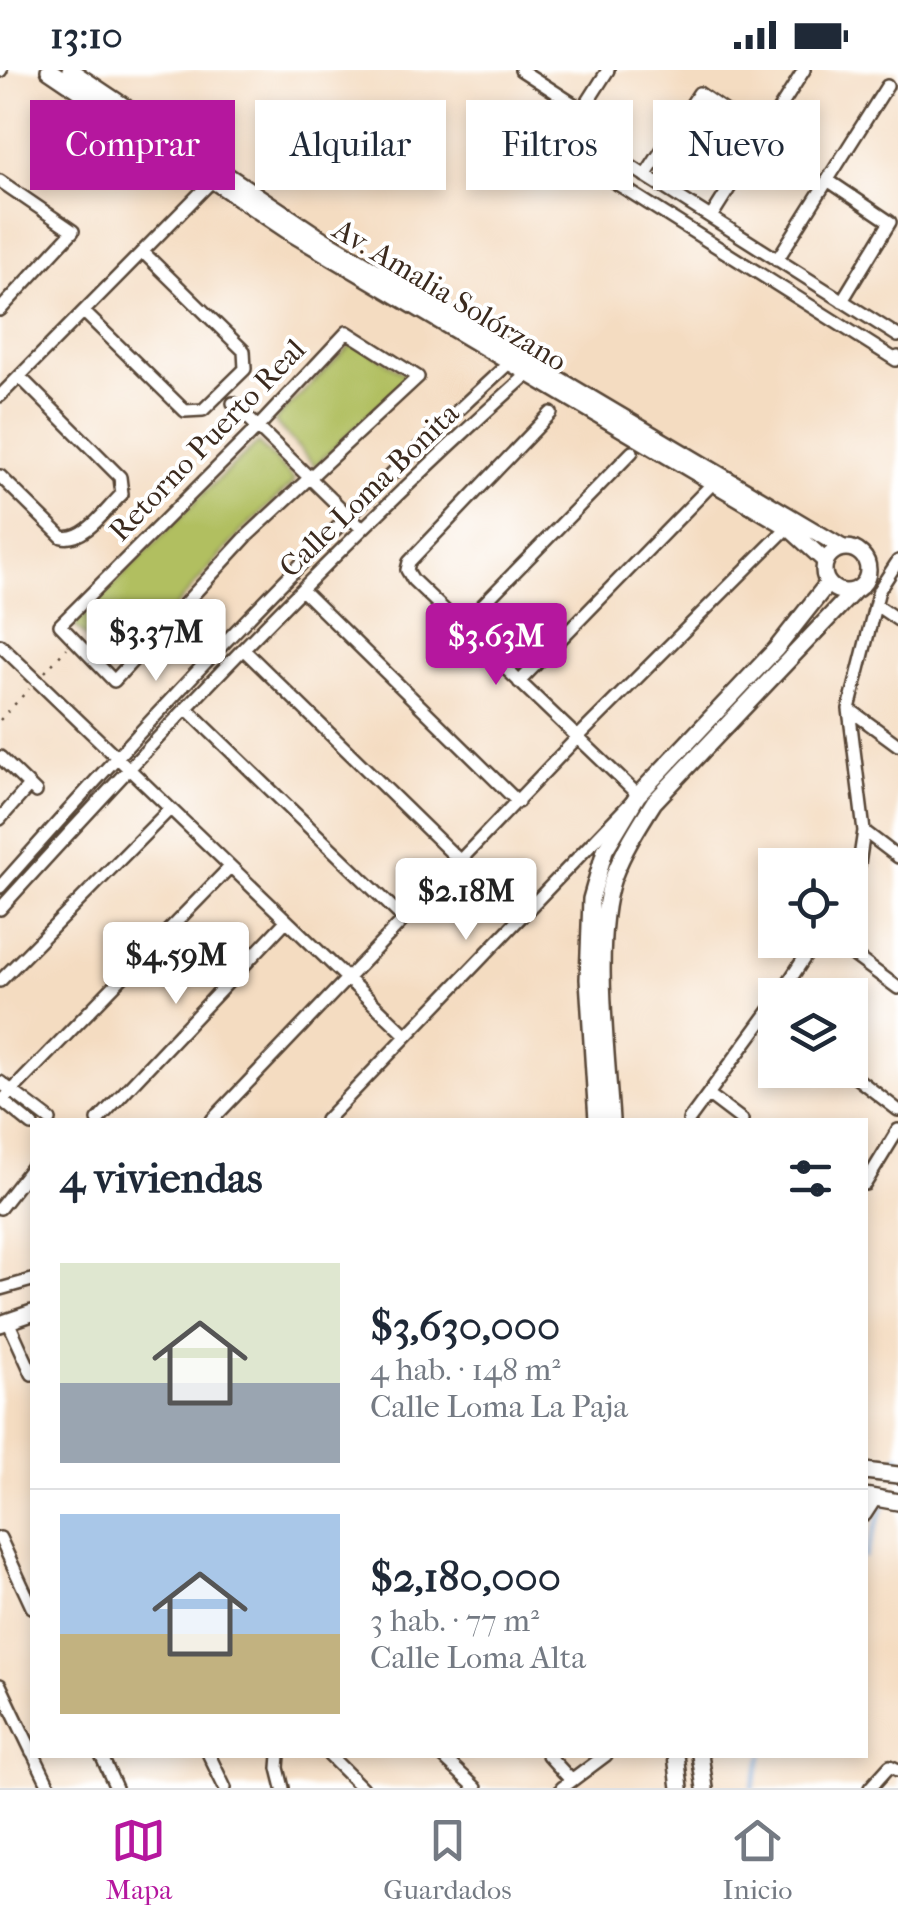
<!DOCTYPE html>
<html lang="es">
<meta charset="utf-8">
<style>
:root{--surface:#fff;--page:#f2f2f3;--text:#1f2937;--muted:#747a83;--line:#e0e1e3;--accent:#b5179e}
body{margin:0;font-family:"IM FELL French Canon",serif;background:var(--page);color:var(--text);height:100vh;display:flex;flex-direction:column;font-size:38px;white-space:nowrap}
*{box-sizing:border-box;margin:0}
p{font-size:32px;color:var(--muted)}
.icon{flex:none;width:55px;height:55px;fill:none;stroke:currentColor;stroke-width:2;stroke-linecap:round;stroke-linejoin:round}
.map{position:relative;flex:1;overflow:hidden}
.side{position:absolute;left:30px;top:1048px;width:838px;height:640px;display:flex;flex-direction:column;background:var(--surface);border-radius:0px;box-shadow:0 5px 15px #0003}
.side>*{flex:none}
.guide{position:absolute;left:30px;top:30px;width:840px;height:90px;display:flex;gap:20px}
.buttons{position:absolute;left:758px;top:778px;display:grid;gap:20px}
.buttons a{display:grid;place-items:center;width:110px;height:110px;border-radius:0px;background:var(--surface);box-shadow:0 5px 15px #0003;font-size:50px}
.price{position:absolute;translate:-50% -85px;padding:0 22px;border-radius:10px;background:#fff;color:#222;font-size:32px;line-height:65px;filter:drop-shadow(0 2px 5px #0008)}
.price::after{content:'';position:absolute;left:50%;top:60px;width:30px;height:22px;margin-left:-15px;background:inherit;clip-path:polygon(0 0,100% 0,50% 100%)}
.price.active{background:var(--accent);color:#fff}
ul{padding:0;list-style:none}
li{display:flex;align-items:center;gap:30px;height:250px;padding:0 30px}
li+li{border-top:2px solid var(--line)}
li span{display:grid;place-items:center;flex:none;width:280px;height:200px;border-radius:0px;color:#555}
li>.icon{margin-inline-start:auto}
span .icon{width:120px;height:120px;fill:#fffc;stroke-width:1}
li b{font-size:42px}
h2{display:flex;justify-content:space-between;align-items:center;height:120px;padding:0 30px;font-size:42px}
.pill{padding:0 35px;border-radius:0px;background:var(--surface);box-shadow:0 5px 15px #0003;font-size:35px;line-height:90px}
.pill.active{background:var(--accent);color:#fff}
.status{display:flex;justify-content:space-between;align-items:center;height:70px;padding:0 50px;background:var(--surface);direction:ltr}
.status svg{height:28px;fill:currentColor}
.tabs{display:flex;justify-content:space-around;align-items:center;height:140px;border-top:2px solid var(--line);background:var(--surface);font-size:28px;color:var(--muted)}
.tabs a{display:grid;justify-items:center;gap:5px}
.tabs .active{color:var(--accent)}
.map>svg:first-child{display:block}
</style>
<div class="status"><b>13:10</b><svg viewBox="0 0 49 12"><path d="M0 12V9h3v3zM5 12V6h3v6zM10 12V3h3v9zM15 12V0h3v12zM26 1h20v11H26zM47 4h2v5h-2z"/></svg></div>
<div class="map">
<svg width="898" height="1718" viewBox="0 0 898 1718">
<rect width="100%" height="100%" fill="#fff"/>
<filter id="ink" filterUnits="userSpaceOnUse"><feTurbulence type="fractalNoise" baseFrequency=".01" numOctaves="2"/><feDisplacementMap in="SourceGraphic" scale="20" xChannelSelector="R" yChannelSelector="G"/><feConvolveMatrix kernelMatrix="1 2 1 2 8 2 1 2 1" color-interpolation-filters="sRGB"/></filter>
<filter id="wash" filterUnits="userSpaceOnUse"><feTurbulence type="fractalNoise" baseFrequency=".0048" numOctaves="4" result="noise"/><feDisplacementMap in="SourceGraphic" scale="40" xChannelSelector="R" yChannelSelector="G"/><feGaussianBlur stdDeviation="2.25" result="paint"/><feColorMatrix in="noise" values="0 0 0 0 0 0 0 0 0 0 0 0 0 0 0 0 0 1.4 0 .05"/><feComposite in="paint" operator="in"/></filter>
<g filter="url(#wash)">
<rect width="100%" height="100%" fill="#f4dcc1"/>
<path fill="#b1bf61" stroke="#767440" stroke-width="2.5" d="M355 271 409 307 315 396 274 351Z
M258 373 294 409 291 415 243 460 119 601 74 555 215 412Z"/>
<g fill="none" stroke-linecap="round" stroke-linejoin="round">
<path stroke="#68a2d7" stroke-width="4" d="M893 1402 898 1386
M865 1487 884 1435
M752 1718 763 1685"/>
</g>
</g>
<g filter="url(#ink)">
<g fill="none" stroke-linecap="round" stroke-linejoin="round">
<g stroke="#574536" stroke-width="16">
<path id="minor" d="M521 0 583 40
M608 0 559 77 896 290 898 287
M0 1 1 0
M570 58 898 266
M645 106 699 23 761 66
M0 111 73 161 0 240
M829 111 890 152 842 231
M711 147 804 0
M777 190 887 16
M84 242 185 341 203 340 245 299 244 281 143 182
M347 262 418 307 247 466 114 611 60 555 258 357Z
M0 326 212 111
M233 333 362 459
M0 406 62 467C85 472 106 439 122 424L120 407 20 307
M302 520 518 732
M876 535 898 550
M462 556 632 382
M0 575 406 965
M243 579 461 792
M519 612 714 412
M186 638 404 849
M849 639 898 675
M0 687 36 722
M0 749 29 716
M864 761 898 787
M850 810 859 794 864 761 849 639 879 520 898 491
M0 817C162 634 330 457 510 292
M0 839C169 653 342 470 529 303
M833 870 898 918
M0 911 170 739
M780 925 816 870
M846 1000 898 1040
M0 1012 50 1050
M709 1025 742 1050
M0 1029 32 1055
M2 1031 229 798
M98 1050 285 852
M212 1050 577 668 788 457
M326 1050 638 725 413 510 407 500 409 492 551 343
M689 1050 775 933
M865 1114 898 1060
M0 1138 32 1097
M0 1219 32 1210
M8 1251 32 1304
M865 1445 876 1428
M0 1468 32 1537
M0 1615 32 1682
M34 1685 50 1718
M101 1685 116 1718
M209 1685 225 1718
M279 1685 278 1698 283 1718
M329 1685 362 1718
M441 1685 476 1718
M548 1685 570 1709
M562 1718 606 1685
M870 1718 890 1696 898 1700"/>
</g>
<g stroke="#574536" stroke-width="20">
<path id="secondary" d="M49 0 291 163 788 457 825 491
M70 0 319 167 843 478
M824 500a22 22 0 1 1 44 0a22 22 0 1 1-44 0Z
M597 1050 588 909 591 829 605 780 638 725 776 579 828 513
M611 1050C607 985 592 868 613 808 623 781 638 757 654 732L854 521
M0 1254 32 1243
M865 1401 898 1405
M865 1426 898 1432
M676 1685 680 1718
M700 1685 705 1718"/>
</g>
<path stroke="#574536" stroke-width="2.5" stroke-dasharray="2.5 8" stroke-linecap="butt" d="M45 602 67 578
M0 650 29 619"/>
<use href="#minor" stroke="#fff" stroke-width="11"/>
<use href="#secondary" stroke="#fff" stroke-width="15"/>
</g>
</g>
<g text-anchor="middle" stroke-width="8" stroke-linejoin="round" paint-order="stroke">
<g font-size="30" fill="#3b2a1e" stroke="#fff">
<text transform="translate(450 225) rotate(31)" y="10">Av. Amalia Solórzano</text>
<text transform="translate(207 370) rotate(-46)" y="10">Retorno Puerto Real</text>
<text transform="translate(369 420) rotate(-44)" y="10">Calle Loma Bonita</text>
</g>
</g>
</svg>
<div class="buttons">
<a><svg class="icon" aria-label="locate" viewBox="0 0 24 24"><circle cx="12" cy="12" r="6"/><path d="M12 2v4M12 18v4M2 12h4M18 12h4"/></svg></a>
<a><svg class="icon" aria-label="layers" viewBox="0 0 24 24"><path d="M12 4l9 5-9 5-9-5zM3 14l9 5 9-5"/></svg></a>
</div>
<b class="price" style="left:156px;top:614px">$3.37M</b>
<b class="price active" style="left:496px;top:618px">$3.63M</b>
<b class="price" style="left:466px;top:873px">$2.18M</b>
<b class="price" style="left:176px;top:937px">$4.59M</b>
<div class="guide">
<a class="pill active">Comprar</a>
<a class="pill">Alquilar</a>
<a class="pill">Filtros</a>
<a class="pill">Nuevo</a>
</div>
<section class="side">
<h2>4 viviendas<svg class="icon" aria-label="filters" viewBox="0 0 24 24"><path d="M4 7h16M4 17h16"/><circle cx="9" cy="7" r="2"/><circle cx="15" cy="17" r="2"/></svg></h2>
<ul>
<li><span style="background:linear-gradient(#dfe7d0 60%,#9aa5b1 0)"><svg class="icon" aria-label="home" viewBox="0 0 24 24"><path d="M3 11l9-7 9 7M6 9v11h12V9"/></svg></span><div><b>$3,630,000</b><p>4 hab. · 148 m²</p><p>Calle Loma La Paja</p></div></li>
<li><span style="background:linear-gradient(#a9c7e8 60%,#c2b280 0)"><svg class="icon" aria-label="home" viewBox="0 0 24 24"><path d="M3 11l9-7 9 7M6 9v11h12V9"/></svg></span><div><b>$2,180,000</b><p>3 hab. · 77 m²</p><p>Calle Loma Alta</p></div></li>
</ul>
</section>
</div>
<nav class="tabs">
<a class="active"><svg class="icon" aria-label="map" viewBox="0 0 24 24"><path d="M3 6l6-2 6 2 6-2v14l-6 2-6-2-6 2zM9 4v14M15 6v14"/></svg>Mapa</a>
<a><svg class="icon" aria-label="saved" viewBox="0 0 24 24"><path d="M7 4h10v16l-5-4-5 4z"/></svg>Guardados</a>
<a><svg class="icon" aria-label="home" viewBox="0 0 24 24"><path d="M3 11l9-7 9 7M6 9v11h12V9"/></svg>Inicio</a>
</nav>
